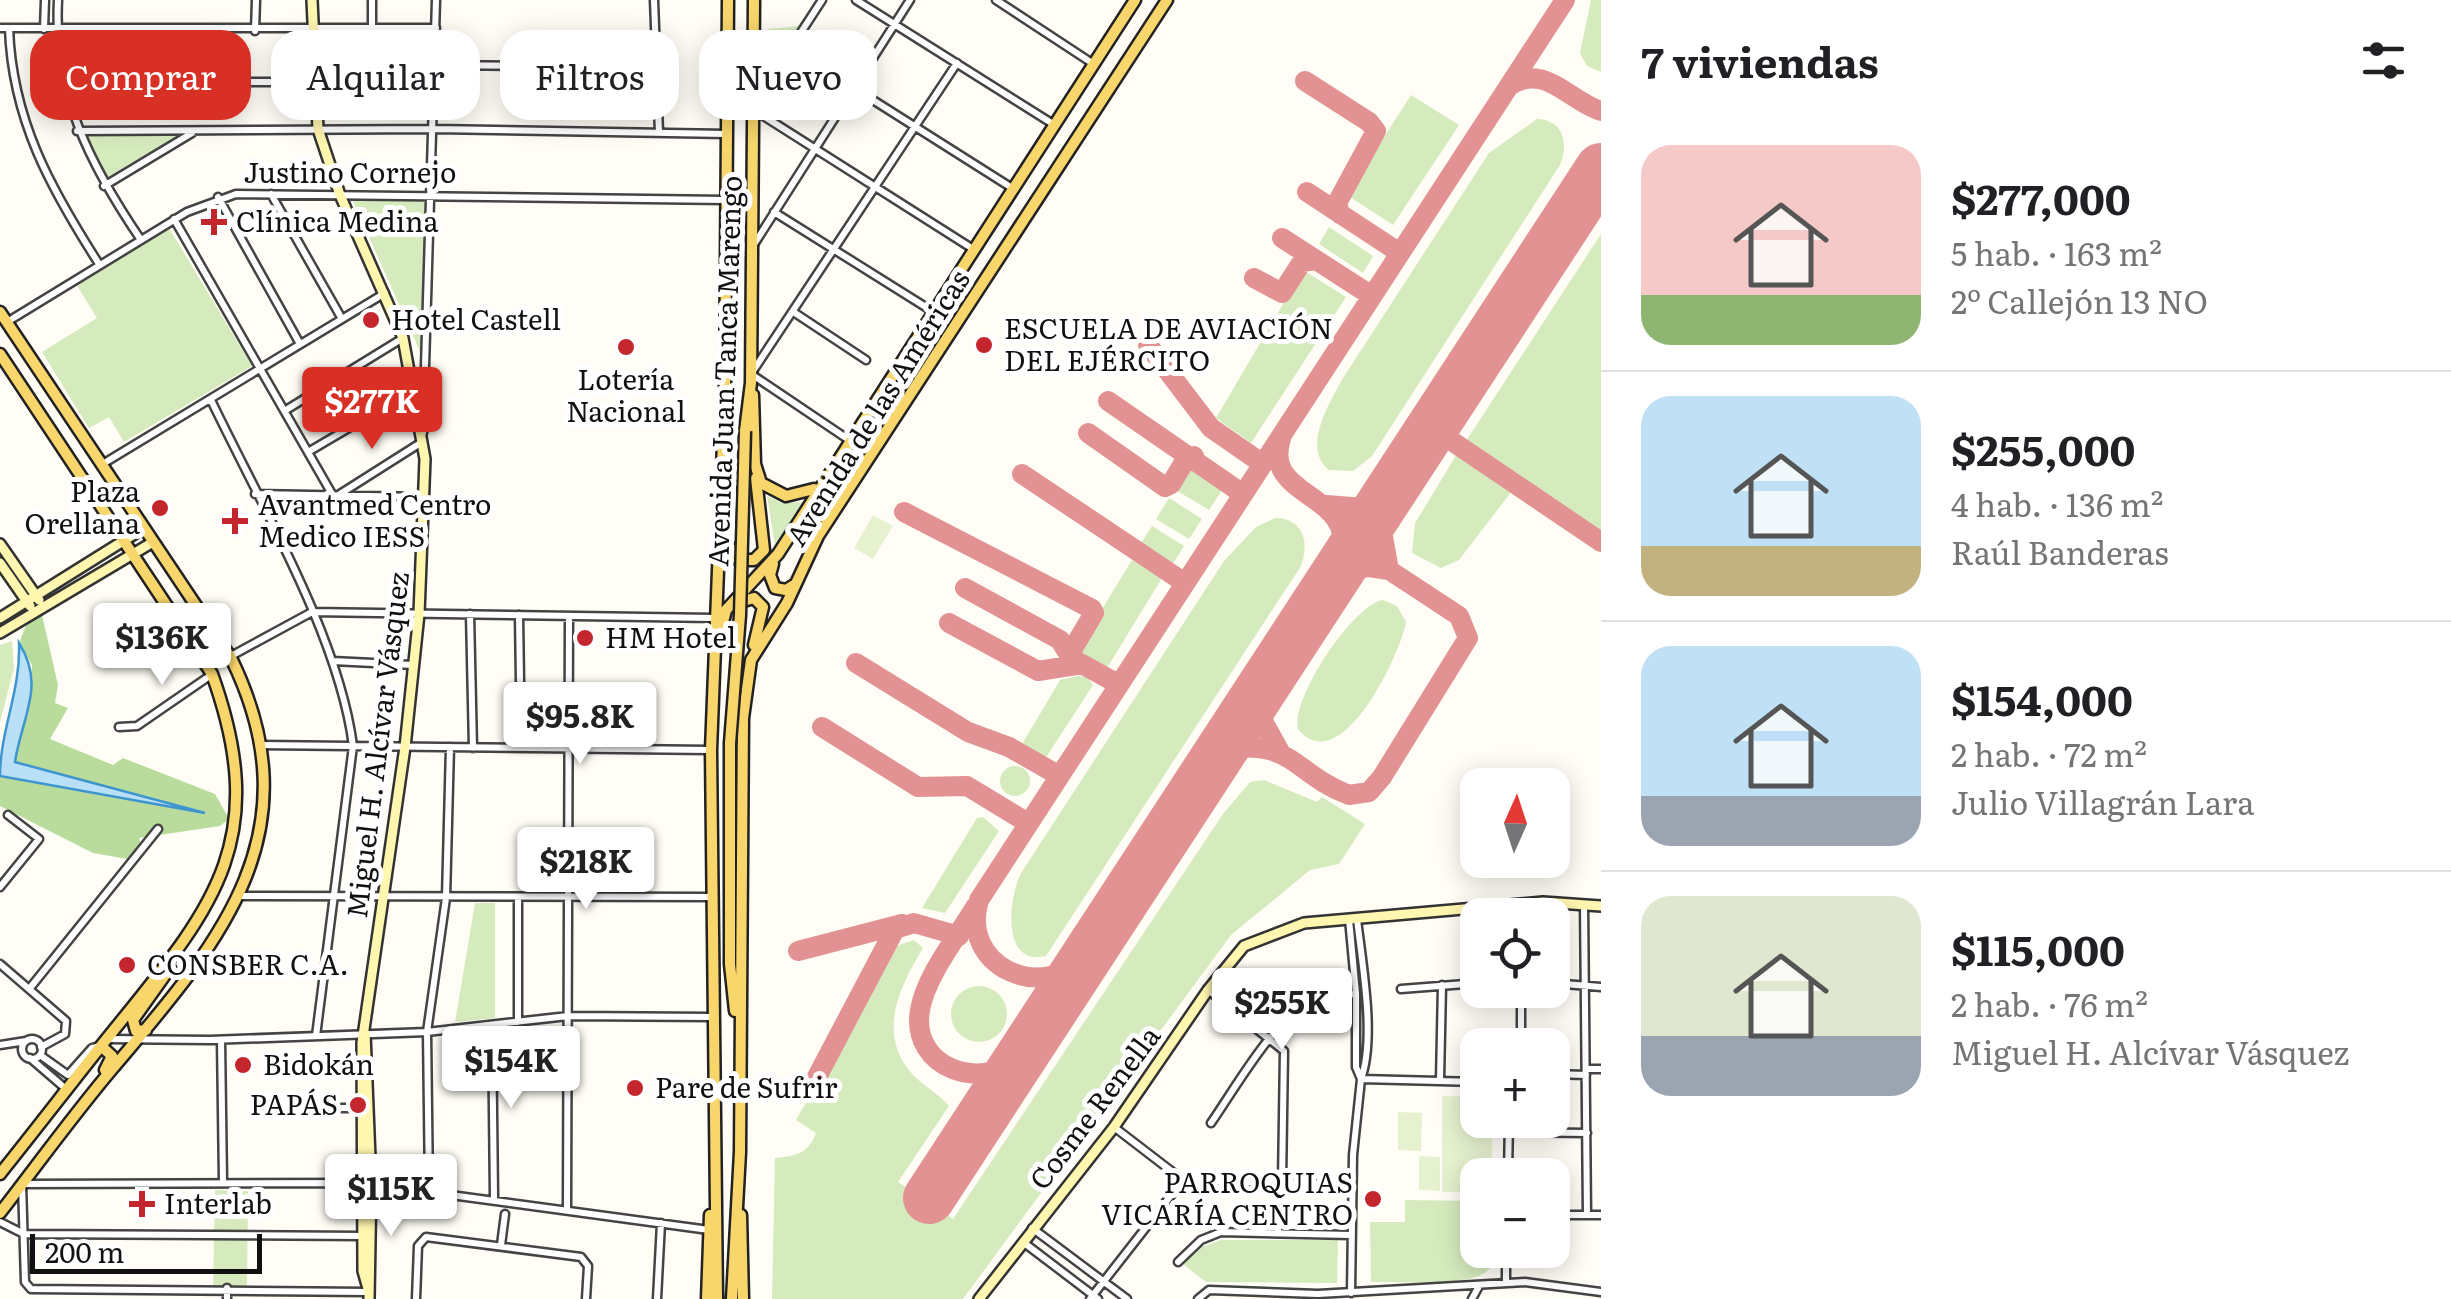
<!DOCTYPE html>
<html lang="es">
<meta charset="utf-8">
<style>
:root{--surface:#fff;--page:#f6f6f6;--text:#202124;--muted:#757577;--line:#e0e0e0;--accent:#d93025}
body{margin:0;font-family:Literata,serif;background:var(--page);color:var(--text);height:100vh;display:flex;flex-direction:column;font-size:38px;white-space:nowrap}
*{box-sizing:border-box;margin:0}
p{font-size:32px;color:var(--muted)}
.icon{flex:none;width:55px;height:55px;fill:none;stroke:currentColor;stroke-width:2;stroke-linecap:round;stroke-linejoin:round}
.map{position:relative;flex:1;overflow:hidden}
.panel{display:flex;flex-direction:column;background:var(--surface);width:850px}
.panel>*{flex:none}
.guide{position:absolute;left:30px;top:30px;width:950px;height:90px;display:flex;gap:20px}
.needle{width:65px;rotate:3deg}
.controls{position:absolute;left:1460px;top:768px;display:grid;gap:20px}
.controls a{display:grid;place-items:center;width:110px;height:110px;border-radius:20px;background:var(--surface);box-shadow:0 5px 25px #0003;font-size:50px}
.scale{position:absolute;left:30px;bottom:25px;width:232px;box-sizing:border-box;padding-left:10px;border:5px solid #111;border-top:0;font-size:28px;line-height:35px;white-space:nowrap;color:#111;-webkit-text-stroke:8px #fff;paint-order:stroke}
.price{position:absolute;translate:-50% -85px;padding:0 22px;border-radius:10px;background:#fff;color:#222;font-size:32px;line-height:65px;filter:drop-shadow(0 2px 5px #0008)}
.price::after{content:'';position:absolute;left:50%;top:60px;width:30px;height:22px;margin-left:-15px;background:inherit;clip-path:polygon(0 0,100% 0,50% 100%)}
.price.on{background:var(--accent);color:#fff}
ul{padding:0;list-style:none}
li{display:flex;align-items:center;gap:30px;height:250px;padding:0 40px}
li+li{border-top:2px solid var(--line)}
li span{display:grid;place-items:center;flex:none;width:280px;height:200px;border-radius:30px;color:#555}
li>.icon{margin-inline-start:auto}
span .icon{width:120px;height:120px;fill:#fffc;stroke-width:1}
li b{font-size:42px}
h2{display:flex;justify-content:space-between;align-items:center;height:120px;padding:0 40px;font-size:42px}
.tag{padding:0 35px;border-radius:30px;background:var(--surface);box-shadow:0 5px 25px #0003;font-size:35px;line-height:90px}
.tag.on{background:var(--accent);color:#fff}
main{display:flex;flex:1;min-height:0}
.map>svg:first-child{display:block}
</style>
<main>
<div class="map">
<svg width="1601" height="1299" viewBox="0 0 1601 1299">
<rect width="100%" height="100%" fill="#fffdf5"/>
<path fill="#d5ebbd" d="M1591 0H1601V72L1587 66 1580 53Z
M800 26 776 65 765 67 768 29Z
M1411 95 1459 125 1393 225 1347 195Z
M1537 119C1564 120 1569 144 1560 165L1372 456 1353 471 1329 470C1301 448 1330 402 1343 378L1489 153Z
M84 134 179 135 104 179Z
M352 199 428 201 427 367Z
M1329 227 1373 256 1363 273 1319 244Z
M169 228 252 366 124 442 109 417 89 428 42 352 97 318 76 284Z
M1601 234V531L1466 441Z
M1303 270 1346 297 1251 443 1216 418Z
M1457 454 1512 491 1459 560 1441 568 1412 553 1415 523Z
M1188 468 1222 490 1209 510 1174 489Z
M767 496 782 503 802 502 775 545Z
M1169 498 1202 519 1189 539 1156 519Z
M1275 518C1303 518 1310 542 1301 566L1046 956C1000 967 1009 896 1021 873L1224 561 1256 527Z
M1152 526 1184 546 1172 565 1140 545Z
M1132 560 1162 578 1104 673 1074 655Z
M1383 600 1397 606 1406 622C1400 656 1340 781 1298 729 1290 700 1354 603 1383 600Z
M12 641 14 668 0 722V645Z
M1077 676 1087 677 1093 685 1045 759 1021 746 1060 680Z
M1000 781a15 15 0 1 1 30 0a15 15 0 1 1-30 0Z
M1264 780 1317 802 1322 797 1365 824 1339 864 1310 870 1231 935 963 1299H772L775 1158C796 1156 808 1154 816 1133L796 1120 896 946 914 940 923 948C899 988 876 1034 913 1075 924 1086 940 1095 949 1106L898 1182 953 1219 1223 814 1250 782Z
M983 817 999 831 945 913 922 908 977 818Z
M475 903H495V1018L455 1022Z
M951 1014a28 28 0 1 1 56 0a28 28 0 1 1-56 0Z
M215 1190 248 1191 247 1288 213 1287Z
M1405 1200 1477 1201 1478 1250H1494C1494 1258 1493 1267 1486 1272 1466 1287 1397 1281 1371 1282L1370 1222H1405Z
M1221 1240H1338L1337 1283 1206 1282 1183 1264 1199 1248Z"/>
<path fill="#b9dc9c" d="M42 615 58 685 55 703 68 708 50 739 113 765 123 758 215 794 229 819 220 826 139 838 144 850 139 861 93 853 0 806V776L196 811 15 762 30 700 32 665 19 643 27 623Z"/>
<path fill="#e6f2cf" d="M873 515 893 526 873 559 854 548Z
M1442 1096 1477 1097 1478 1120H1492V1175H1478L1477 1192H1442Z
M1398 1112 1422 1113 1421 1151 1398 1150Z
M1419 1156 1440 1157V1191L1419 1190Z"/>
<path fill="#b9e0f7" stroke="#3f96cf" stroke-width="2.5" d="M19 643C46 686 22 716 15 762L205 813 0 776C0 730 21 691 19 643Z"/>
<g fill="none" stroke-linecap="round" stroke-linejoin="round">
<path stroke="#e29292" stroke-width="20" d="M1305 81 1369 122 1376 131 1337 203 1340 214
M1509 86C1546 62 1568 101 1601 111
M1596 176 1601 163
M1307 192 1400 253
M1282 238 1372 296
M1254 278 1282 293 1302 262 1316 260
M1148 345 1211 428 1263 464
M1108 401 1243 494
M1431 427 1601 542
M1088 433 1165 487 1171 484 1186 459 1194 456
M1281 439C1260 503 1370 490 1337 571
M1022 474 1185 583
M1326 505 1365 508 1391 488
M904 512 1092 609 1094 613 1072 650 1074 660
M1337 571 1369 567 1389 570
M965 588 1060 640 1071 658 1118 684
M949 623 1038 671 1082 664
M856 663 968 732 1009 747 1058 775
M1259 691 1264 723 1279 750
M822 727 918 787 967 786 1028 823
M1221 750C1294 738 1292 773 1349 795L1369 792 1382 777 1468 638 1459 616 1389 570 1378 509
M976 906C958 936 926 975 920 1010 910 1069 983 1093 1022 1055
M798 951 902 924
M1088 954C1042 1005 959 966 979 900L1565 0
M809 1092 895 929 914 923 959 936"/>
<path stroke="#e29292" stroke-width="52" d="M929 1198 1601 169"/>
<g stroke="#444" stroke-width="11">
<path id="street" d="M58 0C53 93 90 165 141 240
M654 0 659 133
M856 0 1053 124
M996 0 1092 63
M372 27V0
M0 28H436
M9 28C12 120 51 189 99 264
M44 29 45 0
M255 31 256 0
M435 65 656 67
M63 82H435
M183 83 184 31
M854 88 1012 188
M755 103 822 0
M754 110 973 249
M77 131 435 129 727 134
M104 186 192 133
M271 194 342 319
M218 197 300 344
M774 212 932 311
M174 219 332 494
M753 246 910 0
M795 313 866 360
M7 322 187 212 236 194 726 200
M211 400C260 503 339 636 353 746L316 1036
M286 410 403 338
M423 433 436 0
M849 440 751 374 957 63
M308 452 415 389
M101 465 385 293
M255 494 424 497
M340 494 422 442
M470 614 473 748
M519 615 521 748
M231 656 312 612 713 618
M333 661 413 665
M119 727 137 726 211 675
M259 745 711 750
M0 887 39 839 8 815
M240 896 710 897
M1584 904 1587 1215
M1349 919 1356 994V1067L1361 1079C1376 1038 1362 963 1357 919
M0 964 66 1021 65 1034 41 1047
M1552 983 1601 987
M30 988 158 829
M1401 989 1478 983
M1208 990 1284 1051 1282 1182
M1521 990V1045
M518 1022V899
M492 1025 494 1197
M106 1039 210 1040 427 1032 568 1016 712 1017
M22 1049a10 10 0 1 1 20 0a10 10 0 1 1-20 0Z
M221 1040 223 1182
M0 1045 26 1041
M40 1055 68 1075 92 1048 100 1046
M30 1058 66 1089
M1587 1069H1601
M1552 1074 1586 1075
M1440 1081 1442 985
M311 1108H362
M1211 1123C1235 1089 1277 1012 1317 999 1329 995 1343 995 1356 994
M1114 1127 1183 1180 1352 1185
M1509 1132 1587 1133
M1508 1175 1509 1120
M429 1190 427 1032 446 898 450 747
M567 1208 569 616
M1552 1215H1601
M0 1222 22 1233
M1032 1228 1127 1299
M1278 1232 1279 1182
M24 1234 362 1236
M1023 1242 1098 1299
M501 1245 505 1214
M1178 1262 1201 1240 1221 1232 1351 1235
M1506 1282V1250
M369 1292 31 1289 25 1282 22 1184 362 1183 709 1230
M1351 1293 1353 1155 1361 1079 1478 1082
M227 1299V1288
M416 1299 418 1246 426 1237 581 1257 588 1266 586 1299
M657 1299 661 1223
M1090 1299 1183 1180
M1198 1299 1209 1290 1318 1294 1525 1282 1601 1292
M1472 1299 1479 1286"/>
</g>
<g stroke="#333" stroke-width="14">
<path id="secondary" d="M312 0 318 129 340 195 403 338 425 459 419 614 405 747 362 1043 363 1271 369 1292
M0 544 39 600
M0 563 30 606
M0 618 144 528
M0 633 153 542
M365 1033 371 1183 369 1299
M979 1299 1114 1127 1208 990 1244 946 1304 923 1543 902 1601 906"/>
</g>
<g stroke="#222" stroke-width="15">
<path id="primary" d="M0 312 231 658C316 832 221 941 113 1068 74 1114 38 1164 0 1213
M0 354 212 674C273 844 211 910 109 1036 72 1082 37 1128 0 1174
M753 395 755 464 761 483 786 496 814 489
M745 431 751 383 754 0
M723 537 738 560H754L764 550 756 478
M773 564 770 575 775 588 786 590 794 585
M736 603 754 598 763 607 754 645
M718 643 726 610 778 554 1135 0
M730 743V964L735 1011
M146 1030 136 1031 133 1020 170 968
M101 1046 112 1056 105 1070
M741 1215 743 1299
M707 1299 710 1215
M717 1299 711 750 725 391 728 0
M732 1299 740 1152 743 718 751 660 787 603 818 536 1167 0"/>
</g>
<use href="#street" stroke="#fff" stroke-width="6"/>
<use href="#secondary" stroke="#fff6b0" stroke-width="9"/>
<use href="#primary" stroke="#f9d66b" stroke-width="10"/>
<g stroke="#222" stroke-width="15" stroke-linecap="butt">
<path id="primary-bridge" d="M730 743 740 615 745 431"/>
</g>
<use href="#primary-bridge" stroke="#f9d66b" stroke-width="10"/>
</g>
<g fill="#c4262e" stroke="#fff" stroke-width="4">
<path d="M209 207h10v10h10v10h-10v10h-10v-10h-10v-10h10z"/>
<circle cx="371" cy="320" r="10"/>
<circle cx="984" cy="345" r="10"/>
<circle cx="626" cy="347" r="10"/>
<circle cx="160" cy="508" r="10"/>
<path d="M230 506h10v10h10v10h-10v10h-10v-10h-10v-10h10z"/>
<circle cx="585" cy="638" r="10"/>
<circle cx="127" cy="965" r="10"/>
<circle cx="243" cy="1065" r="10"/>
<circle cx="635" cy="1088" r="10"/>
<circle cx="358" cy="1105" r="10"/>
<circle cx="1373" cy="1199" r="10"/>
<path d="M137 1189h10v10h10v10h-10v10h-10v-10h-10v-10h10z"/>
</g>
<g text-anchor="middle" stroke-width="10" stroke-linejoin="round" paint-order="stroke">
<g font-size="28" fill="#111" stroke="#fff">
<text x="350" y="183">Justino Cornejo</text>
<text transform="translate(725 371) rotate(-88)" y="10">Avenida Juan Tanca Marengo</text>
<text transform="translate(878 408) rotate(-58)" y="10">Avenida de las Américas</text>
<text transform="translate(378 745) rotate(-83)" y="10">Miguel H. Alcívar Vásquez</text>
<text transform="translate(1095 1108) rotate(-53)" y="10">Cosme Renella</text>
</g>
<g font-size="28" fill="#111" stroke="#fff" text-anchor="start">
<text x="236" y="232">Clínica Medina</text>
<text x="391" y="330">Hotel Castell</text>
<text x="1004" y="339">ESCUELA DE AVIACIÓN<tspan x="1004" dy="32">DEL EJÉRCITO</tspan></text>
<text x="626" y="390" text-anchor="middle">Lotería<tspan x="626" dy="32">Nacional</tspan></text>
<text x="140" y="502" text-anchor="end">Plaza<tspan x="140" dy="32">Orellana</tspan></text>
<text x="258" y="515">Avantmed Centro<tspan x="258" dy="32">Medico IESS</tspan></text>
<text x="605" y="648">HM Hotel</text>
<text x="147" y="975">CONSBER C.A.</text>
<text x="263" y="1075">Bidokán</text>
<text x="655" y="1098">Pare de Sufrir</text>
<text x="338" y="1115" text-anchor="end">PAPÁS</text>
<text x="1353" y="1193" text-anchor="end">PARROQUIAS<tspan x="1353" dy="32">VICARÍA CENTRO</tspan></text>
<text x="164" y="1214">Interlab</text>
</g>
</g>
</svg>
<div class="controls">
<a><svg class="needle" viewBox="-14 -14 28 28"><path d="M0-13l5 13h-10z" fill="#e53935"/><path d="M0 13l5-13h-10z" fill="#757577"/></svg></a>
<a><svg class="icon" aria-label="locate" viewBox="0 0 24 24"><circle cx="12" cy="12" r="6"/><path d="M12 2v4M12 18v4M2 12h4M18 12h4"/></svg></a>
<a>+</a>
<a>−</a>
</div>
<div class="scale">200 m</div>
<b class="price on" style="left:372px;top:452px">$277K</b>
<b class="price" style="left:162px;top:688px">$136K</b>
<b class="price" style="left:580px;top:767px">$95.8K</b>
<b class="price" style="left:586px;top:912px">$218K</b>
<b class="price" style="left:1282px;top:1053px">$255K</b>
<b class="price" style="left:511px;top:1111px">$154K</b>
<b class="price" style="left:391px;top:1239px">$115K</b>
<div class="guide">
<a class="tag on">Comprar</a>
<a class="tag">Alquilar</a>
<a class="tag">Filtros</a>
<a class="tag">Nuevo</a>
</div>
</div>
<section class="panel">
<h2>7 viviendas<svg class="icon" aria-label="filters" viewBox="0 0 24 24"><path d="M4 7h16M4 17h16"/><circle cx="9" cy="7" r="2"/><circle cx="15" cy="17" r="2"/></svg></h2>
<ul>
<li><span style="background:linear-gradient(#f6c9c9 75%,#8fb573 0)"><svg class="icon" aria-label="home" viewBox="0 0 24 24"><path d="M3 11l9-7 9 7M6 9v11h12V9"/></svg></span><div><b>$277,000</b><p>5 hab. · 163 m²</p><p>2º Callejón 13 NO</p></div></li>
<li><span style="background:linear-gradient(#bfe0f5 75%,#c2b280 0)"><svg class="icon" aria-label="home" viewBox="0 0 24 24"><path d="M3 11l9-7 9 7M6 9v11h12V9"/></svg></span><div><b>$255,000</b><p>4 hab. · 136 m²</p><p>Raúl Banderas</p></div></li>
<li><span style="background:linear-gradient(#bfe0f5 75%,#9aa5b1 0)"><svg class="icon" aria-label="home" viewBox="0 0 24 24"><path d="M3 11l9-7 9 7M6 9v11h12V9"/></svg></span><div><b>$154,000</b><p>2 hab. · 72 m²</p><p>Julio Villagrán Lara</p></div></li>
<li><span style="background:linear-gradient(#dfe7d0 70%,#9aa5b1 0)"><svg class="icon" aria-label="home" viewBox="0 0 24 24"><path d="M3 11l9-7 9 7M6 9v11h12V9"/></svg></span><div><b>$115,000</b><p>2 hab. · 76 m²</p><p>Miguel H. Alcívar Vásquez</p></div></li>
</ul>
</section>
</main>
